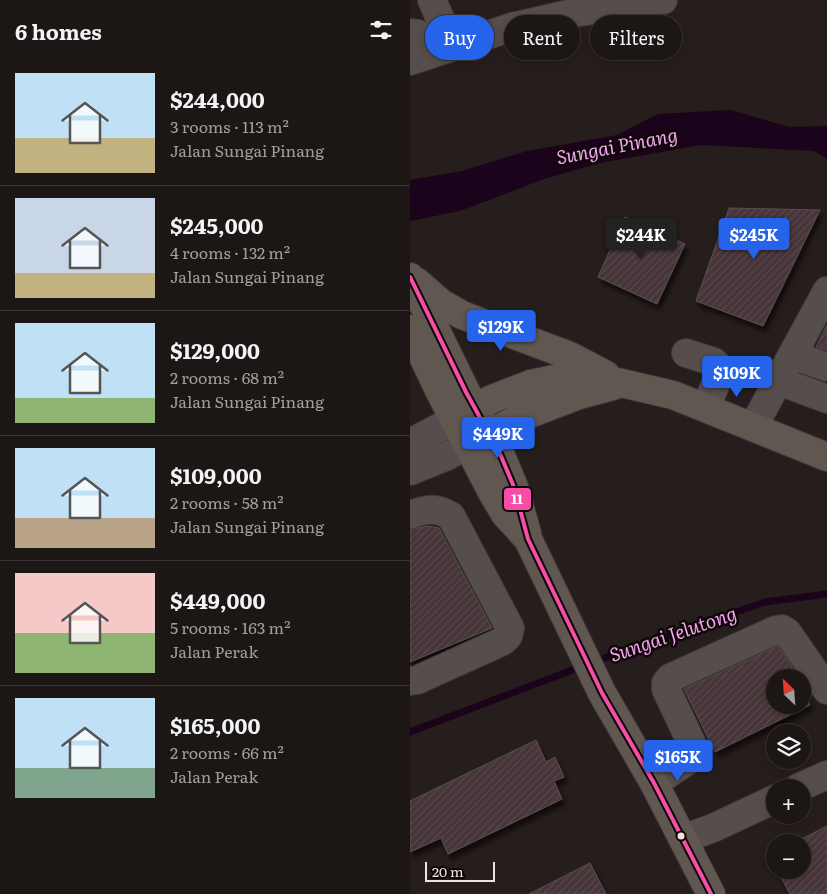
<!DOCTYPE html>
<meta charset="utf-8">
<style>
:root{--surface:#1c1615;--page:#292322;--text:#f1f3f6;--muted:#a09fa0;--line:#3a3534;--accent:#2563eb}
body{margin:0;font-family:Literata,serif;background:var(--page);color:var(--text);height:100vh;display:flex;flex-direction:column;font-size:19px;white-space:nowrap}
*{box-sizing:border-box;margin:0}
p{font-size:16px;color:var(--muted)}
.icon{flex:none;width:28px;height:28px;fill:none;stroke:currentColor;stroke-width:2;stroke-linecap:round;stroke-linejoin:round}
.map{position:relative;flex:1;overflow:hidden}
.drawer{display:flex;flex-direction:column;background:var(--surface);width:410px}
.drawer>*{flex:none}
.guide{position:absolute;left:15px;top:15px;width:326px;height:45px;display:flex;gap:10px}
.needle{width:32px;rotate:335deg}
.controls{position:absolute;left:356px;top:669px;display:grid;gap:10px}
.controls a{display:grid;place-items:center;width:45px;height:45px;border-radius:50%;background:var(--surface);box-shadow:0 2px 8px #0003,0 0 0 1px var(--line);font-size:25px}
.scale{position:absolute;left:15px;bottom:12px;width:70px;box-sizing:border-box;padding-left:5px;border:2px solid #f0e4e1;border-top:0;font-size:14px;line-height:18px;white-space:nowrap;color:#f0e4e1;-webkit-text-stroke:4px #0e0706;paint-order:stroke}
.price{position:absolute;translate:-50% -42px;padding:0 11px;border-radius:5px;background:var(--accent);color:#fff;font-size:16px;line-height:32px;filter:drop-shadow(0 1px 2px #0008)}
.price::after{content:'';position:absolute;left:50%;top:30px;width:15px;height:11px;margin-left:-8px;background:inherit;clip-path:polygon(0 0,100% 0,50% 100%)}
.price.selected{background:#222;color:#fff}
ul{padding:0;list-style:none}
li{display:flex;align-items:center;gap:15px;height:125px;padding:0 15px}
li+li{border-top:1px solid var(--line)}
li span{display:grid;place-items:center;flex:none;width:140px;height:100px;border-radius:0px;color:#555}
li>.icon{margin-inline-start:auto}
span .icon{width:60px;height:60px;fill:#fffc;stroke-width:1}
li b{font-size:21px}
h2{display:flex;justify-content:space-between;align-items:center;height:60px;padding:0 15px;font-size:21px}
.pill{padding:0 18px;border-radius:22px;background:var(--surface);box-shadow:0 2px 8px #0003,0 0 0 1px var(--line);font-size:18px;line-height:45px}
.pill.selected{background:var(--accent);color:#fff}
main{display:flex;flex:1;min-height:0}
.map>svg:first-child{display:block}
</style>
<main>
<section class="drawer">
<h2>6 homes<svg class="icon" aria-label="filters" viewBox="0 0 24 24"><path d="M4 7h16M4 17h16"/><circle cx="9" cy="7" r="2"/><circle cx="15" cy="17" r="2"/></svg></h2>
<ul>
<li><span style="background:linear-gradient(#bfe0f5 65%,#c2b280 0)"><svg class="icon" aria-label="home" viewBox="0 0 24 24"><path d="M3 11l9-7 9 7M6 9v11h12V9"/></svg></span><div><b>$244,000</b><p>3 rooms · 113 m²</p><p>Jalan Sungai Pinang</p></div></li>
<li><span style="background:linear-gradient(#c9d6e8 75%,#c2b280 0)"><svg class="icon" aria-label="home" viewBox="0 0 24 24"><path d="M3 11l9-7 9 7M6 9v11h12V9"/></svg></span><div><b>$245,000</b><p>4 rooms · 132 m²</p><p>Jalan Sungai Pinang</p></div></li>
<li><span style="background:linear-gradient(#bfe0f5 75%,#8fb573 0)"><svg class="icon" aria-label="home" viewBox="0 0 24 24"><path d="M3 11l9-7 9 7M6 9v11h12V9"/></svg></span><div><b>$129,000</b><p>2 rooms · 68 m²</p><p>Jalan Sungai Pinang</p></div></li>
<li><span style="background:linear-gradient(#bfe0f5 70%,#b9a48a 0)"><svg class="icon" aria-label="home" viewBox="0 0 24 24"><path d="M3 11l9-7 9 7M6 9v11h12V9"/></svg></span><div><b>$109,000</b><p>2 rooms · 58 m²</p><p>Jalan Sungai Pinang</p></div></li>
<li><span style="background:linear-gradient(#f6c9c9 60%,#8fb573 0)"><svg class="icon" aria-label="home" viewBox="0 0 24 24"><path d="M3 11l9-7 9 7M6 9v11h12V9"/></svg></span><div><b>$449,000</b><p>5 rooms · 163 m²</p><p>Jalan Perak</p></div></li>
<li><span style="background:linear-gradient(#bfe0f5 70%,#7fa58c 0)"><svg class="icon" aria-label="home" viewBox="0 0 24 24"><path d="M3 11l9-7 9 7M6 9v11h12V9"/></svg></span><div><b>$165,000</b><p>2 rooms · 66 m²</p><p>Jalan Perak</p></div></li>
</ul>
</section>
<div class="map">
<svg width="417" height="894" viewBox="0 0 417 894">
<defs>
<pattern id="building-hatch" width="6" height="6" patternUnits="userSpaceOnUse" patternTransform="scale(1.25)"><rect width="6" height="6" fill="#463439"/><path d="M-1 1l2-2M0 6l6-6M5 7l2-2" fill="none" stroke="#58484c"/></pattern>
<filter id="shadow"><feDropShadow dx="3" dy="5.5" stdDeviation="2.5" flood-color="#0009"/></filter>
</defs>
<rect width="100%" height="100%" fill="#261e1c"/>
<path fill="#1b031b" d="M321 110 379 127 417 126V159L404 151 290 145 190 163 134 179 50 211 0 221V180L52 171 117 151 207 135 248 114Z"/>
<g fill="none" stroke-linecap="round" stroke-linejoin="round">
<path stroke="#1b031b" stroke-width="7" d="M183 662 355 602 417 594
M0 732 173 666"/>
</g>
<path fill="url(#building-hatch)" stroke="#585050" filter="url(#shadow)" d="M319 208 410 210 353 326 286 301Z
M215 217 275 244 247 304 188 277Z
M417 325V350L406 347Z
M18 526 29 528 82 628 0 662V530Z
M368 646 381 665 387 678H365V705H392V689L400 705 305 752 274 689Z
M126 740 136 762 145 757 154 777 144 781 152 799 38 854 31 838 0 852V801Z
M417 826V894H380L367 870H392V842H386Z
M180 863 196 894H119Z"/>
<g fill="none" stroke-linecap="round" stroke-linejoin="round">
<g stroke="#403836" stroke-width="30">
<path id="minor" d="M22 0 42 46
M0 33 8 34 12 38 18 55
M0 61 102 27 163 13 253 0
M276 353 304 362 311 370 296 408
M383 355 417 367
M369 381 417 399
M343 427 417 291
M0 443 44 420
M0 471 37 456 57 445
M0 515C15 509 26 507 41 516L100 628 98 636 93 641 7 680 0 681
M244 783 280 759C284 754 284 751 282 744L256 689V683L260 678 366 630 372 629 377 632 417 690
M388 788 417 775
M273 839 303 828 365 799"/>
</g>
<g stroke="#403836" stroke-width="30">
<path id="major" d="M0 277 56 392 91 456 104 487 117 533
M7 282 31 303 52 315 160 356 196 375
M0 329 29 390 82 492 95 514 118 539 192 693 244 783 301 894
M44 420 82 399 121 384 154 377 181 376 263 395 417 457
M63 442 109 418 169 395 203 386"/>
</g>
<use href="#minor" stroke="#554e4c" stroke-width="28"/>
<use href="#major" stroke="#615751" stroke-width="28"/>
<g stroke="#0e0706" stroke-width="8">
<path id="bus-1" d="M0 277 56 392 91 456 104 487 118 539 192 693 244 783 301 894"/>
</g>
<use href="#bus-1" stroke="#f54da8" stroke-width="4"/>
</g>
<circle fill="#f0e4e1" stroke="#0e0706" stroke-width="2" cx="271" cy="836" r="4.5"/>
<g text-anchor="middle" stroke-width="5" stroke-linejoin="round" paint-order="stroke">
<g font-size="19" font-style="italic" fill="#f3a3f0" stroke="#0e0706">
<text transform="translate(207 146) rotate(-11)" y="7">Sungai Pinang</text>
<text transform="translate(263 634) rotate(-19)" y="7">Sungai Jelutong</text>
</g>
</g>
<rect stroke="#0e0706" stroke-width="2" x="93" y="487" width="29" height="24" rx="5" fill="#f54da8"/>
<g font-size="14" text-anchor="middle" font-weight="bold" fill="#fff">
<text x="107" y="504">11</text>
</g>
</svg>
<div class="controls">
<a><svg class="needle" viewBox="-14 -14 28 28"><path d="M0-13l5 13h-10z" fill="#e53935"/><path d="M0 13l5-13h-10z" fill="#a09fa0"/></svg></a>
<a><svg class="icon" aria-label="layers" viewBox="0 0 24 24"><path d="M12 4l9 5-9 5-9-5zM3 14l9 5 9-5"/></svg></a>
<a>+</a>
<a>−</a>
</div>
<div class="scale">20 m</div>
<b class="price selected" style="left:231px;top:260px">$244K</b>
<b class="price" style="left:344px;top:260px">$245K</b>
<b class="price" style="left:91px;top:352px">$129K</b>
<b class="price" style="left:327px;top:398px">$109K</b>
<b class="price" style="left:88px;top:459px">$449K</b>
<b class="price" style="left:268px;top:782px">$165K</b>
<div class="guide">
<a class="pill selected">Buy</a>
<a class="pill">Rent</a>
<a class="pill">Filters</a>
</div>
</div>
</main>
